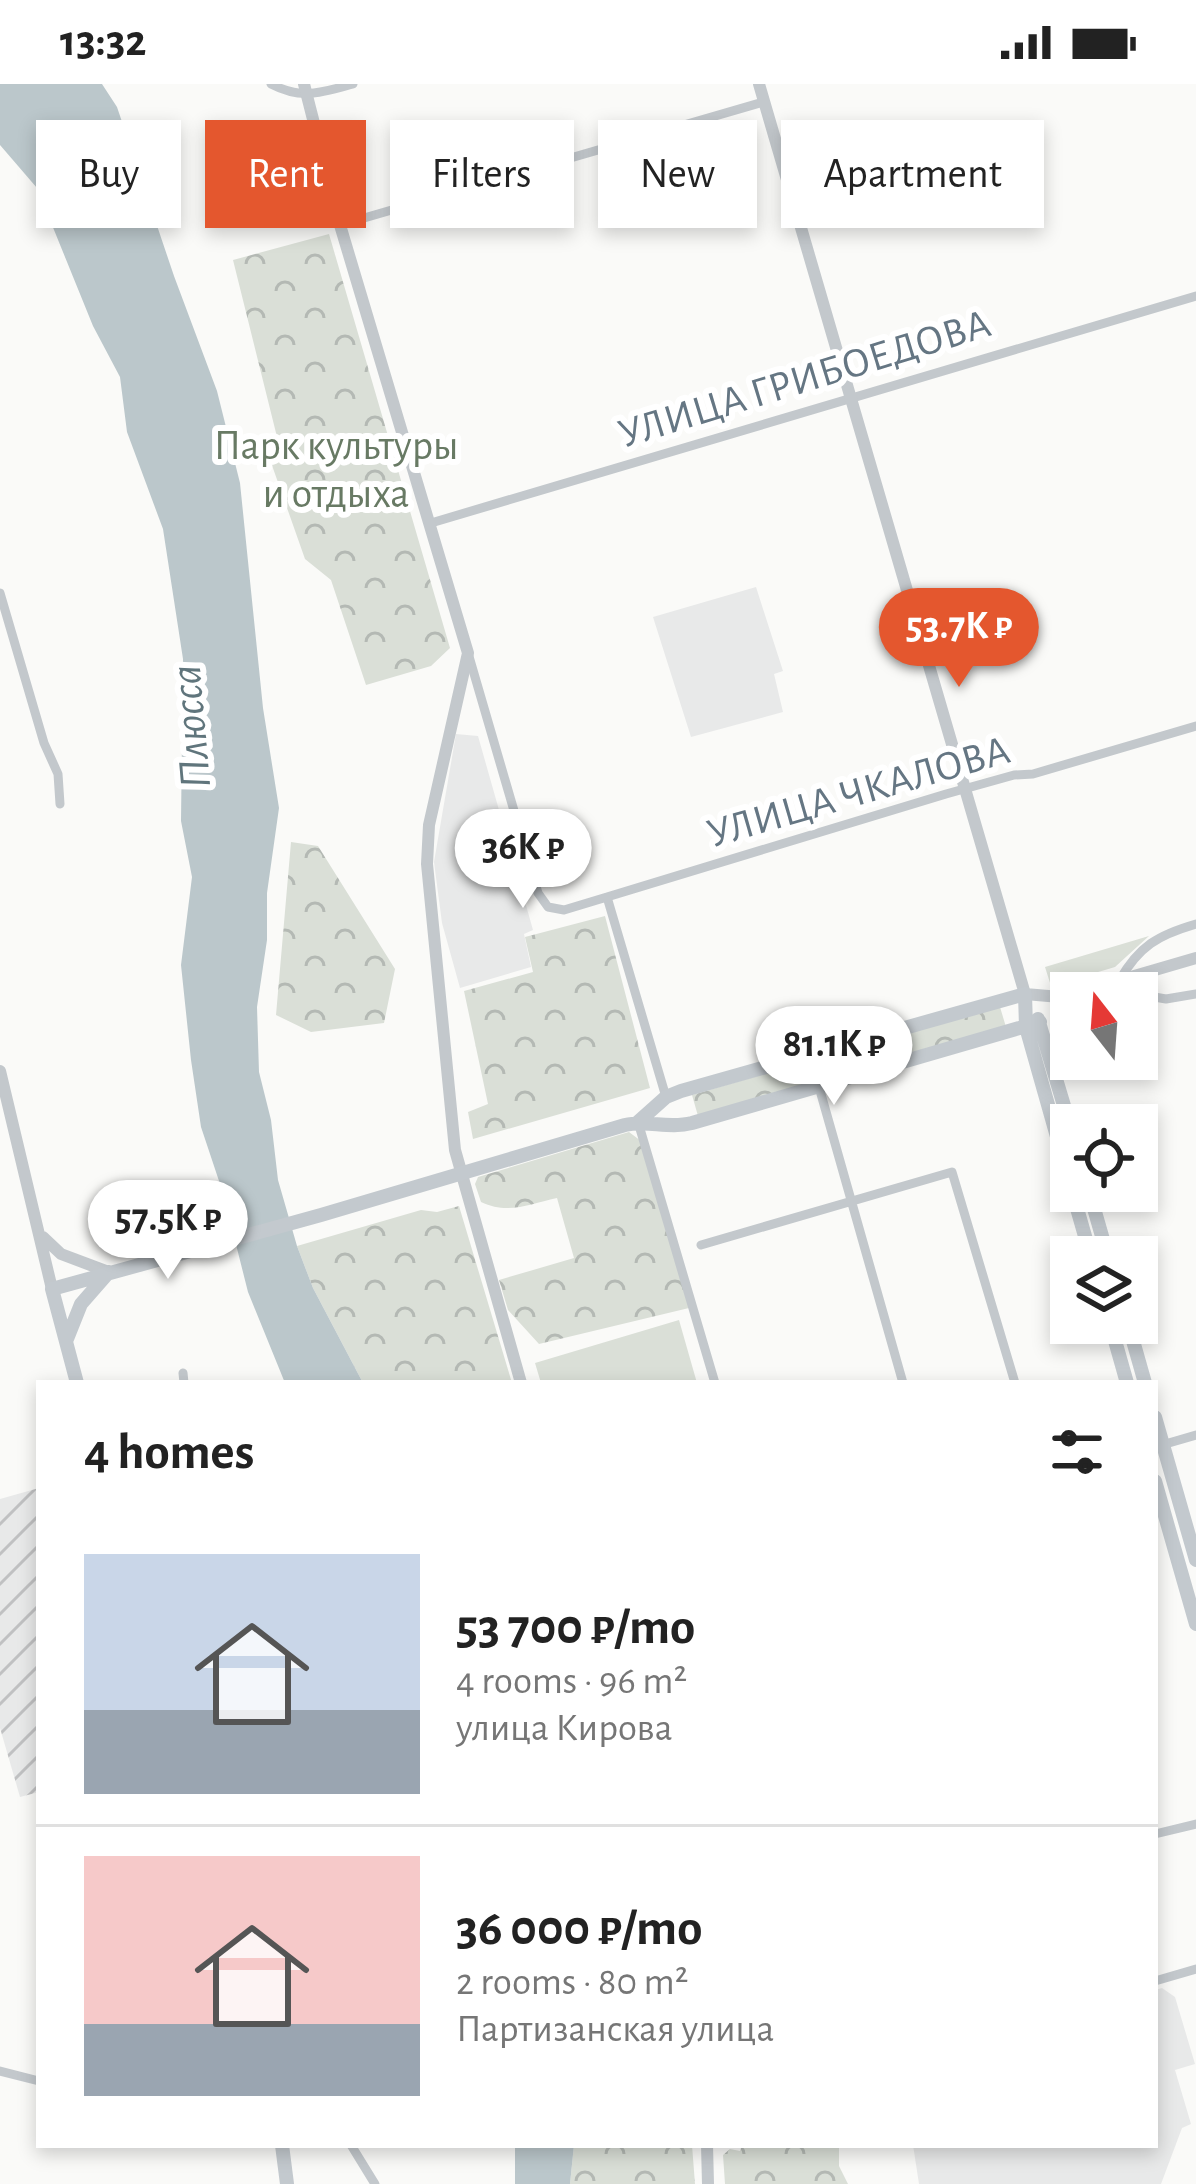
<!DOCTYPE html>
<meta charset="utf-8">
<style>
:root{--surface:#fff;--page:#f6f6f6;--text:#222;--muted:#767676;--line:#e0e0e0;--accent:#e4572e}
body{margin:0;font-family:"Alegreya Sans",sans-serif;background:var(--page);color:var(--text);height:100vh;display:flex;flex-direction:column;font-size:45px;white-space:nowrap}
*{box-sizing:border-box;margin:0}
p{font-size:39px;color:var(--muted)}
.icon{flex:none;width:66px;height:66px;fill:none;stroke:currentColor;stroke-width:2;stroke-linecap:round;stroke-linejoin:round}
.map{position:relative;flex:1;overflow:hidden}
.side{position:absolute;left:36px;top:1296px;width:1122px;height:768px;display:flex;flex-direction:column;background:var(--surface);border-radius:0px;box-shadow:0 6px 18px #0003}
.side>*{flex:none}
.guide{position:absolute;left:36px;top:36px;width:1125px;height:108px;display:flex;gap:24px}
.needle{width:78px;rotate:343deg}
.tools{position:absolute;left:1050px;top:888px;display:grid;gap:24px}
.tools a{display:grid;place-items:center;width:108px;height:108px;border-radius:0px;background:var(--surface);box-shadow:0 6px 18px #0003;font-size:60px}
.price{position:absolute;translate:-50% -102px;padding:0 27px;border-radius:42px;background:#fff;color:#222;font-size:39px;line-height:78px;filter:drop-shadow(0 3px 6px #0008)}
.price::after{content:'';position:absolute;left:50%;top:72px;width:36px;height:27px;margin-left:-18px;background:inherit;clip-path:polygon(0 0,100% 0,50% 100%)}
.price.active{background:var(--accent);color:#fff}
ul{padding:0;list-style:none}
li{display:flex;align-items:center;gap:36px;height:300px;padding:0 48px}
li+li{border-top:3px solid var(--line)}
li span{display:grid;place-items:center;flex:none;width:336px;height:240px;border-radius:0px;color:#555}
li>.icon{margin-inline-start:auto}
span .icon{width:144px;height:144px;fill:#fffc;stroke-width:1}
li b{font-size:51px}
h2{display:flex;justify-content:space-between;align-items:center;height:144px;padding:0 48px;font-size:51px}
.pill{padding:0 42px;border-radius:0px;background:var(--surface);box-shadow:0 6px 18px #0003;font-size:42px;line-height:108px}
.pill.active{background:var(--accent);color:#fff}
.status{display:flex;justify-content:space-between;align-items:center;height:84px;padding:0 60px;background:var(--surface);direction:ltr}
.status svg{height:33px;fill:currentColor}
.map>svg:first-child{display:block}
</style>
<div class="status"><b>13:32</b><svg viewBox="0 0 49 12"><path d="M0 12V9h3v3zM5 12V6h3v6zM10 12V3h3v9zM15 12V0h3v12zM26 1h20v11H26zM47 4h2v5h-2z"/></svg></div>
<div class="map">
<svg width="1196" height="2100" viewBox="0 0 1196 2100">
<defs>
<pattern id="industrial-furrows" width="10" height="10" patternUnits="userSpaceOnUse" patternTransform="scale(3)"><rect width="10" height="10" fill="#e8e9e9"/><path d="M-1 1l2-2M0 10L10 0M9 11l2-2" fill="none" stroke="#c0c1c2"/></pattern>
<pattern id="forest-crowns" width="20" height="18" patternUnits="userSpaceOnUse" patternTransform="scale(3)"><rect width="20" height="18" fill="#dadfd7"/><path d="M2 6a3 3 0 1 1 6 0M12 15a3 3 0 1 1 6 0" fill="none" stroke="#b4b9b4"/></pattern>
</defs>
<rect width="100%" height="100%" fill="#fafaf8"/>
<path fill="#e8e9e9" d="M756 503 783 587 774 590 783 628 691 653 653 533Z
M456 650 478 652 533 846 524 850 531 883 460 904 442 839 434 778Z
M1162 1904 1175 1913 1195 1980 1175 1986 1191 2040 1182 2044 1161 2100H919L913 2061H1155V1906Z"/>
<path fill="url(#industrial-furrows)" d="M39 1404V1708L20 1713 0 1644V1415Z"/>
<path fill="#dadfd7" d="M1149 852 1115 883 1051 902 1045 883Z
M679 1236 697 1299H541L535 1279Z"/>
<path fill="url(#forest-crowns)" d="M329 150 450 564 431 582 366 601 331 496 305 475 268 370 280 365 233 176Z
M291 758 318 762 395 885 384 939 311 948 276 931Z
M605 832 650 1004 473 1055 468 1028 488 1020 464 907 533 888 525 853Z
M1000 923 1006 943 884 978 877 957Z
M808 977 815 998 698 1032 692 1011Z
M629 1048 641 1057 689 1224 539 1260 508 1226 499 1196 574 1174 557 1114C529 1120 508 1131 481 1118L475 1100 478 1093Z
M459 1122 512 1299H363L313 1204 297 1162 421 1126 437 1128Z
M574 2061H692L695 2100H570Z
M742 2061H839V2082L848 2100H725L723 2071 730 2065 740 2067Z"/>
<path fill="#bbc7cb" d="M0 0H102L117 23 174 192 217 307 240 399 263 624 279 724 267 809V856L257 923 259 988 271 1036 278 1096 297 1162 313 1204 363 1299H285L248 1208 223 1109 201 1043 191 976 181 881 192 793 181 737 183 575 163 445 127 348 120 293 93 242 37 104 0 61Z
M515 2061H574L570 2100H515Z"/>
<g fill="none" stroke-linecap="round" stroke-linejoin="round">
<path stroke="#c3c8cc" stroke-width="9" d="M271 0C302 16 320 9 353 0
M340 141 763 18
M431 439 1196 212
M0 509 44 659 58 690 60 720
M468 569 538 809 548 823 564 826 607 813 666 1013
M607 813 946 710 1014 691 1033 690 1196 642
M1132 909 1119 897C1139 862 1158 851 1196 840
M1137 910 1166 915 1196 910
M819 1003 903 1299
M638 1038 715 1299
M701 1161 952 1088 1015 1299
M183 1289 184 1299
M1155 1363 1196 1351
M1155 1750 1196 1740
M1155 1897 1196 1885
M0 1987 39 1997
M351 2061 375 2100"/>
<path stroke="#c3c8cc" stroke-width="12" d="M304 0 340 141 468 569 429 741 427 780 455 1066 521 1299
M759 0 1025 910 1060 913 1071 910
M1076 909 1196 874
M0 987 52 1205
M43 1153 61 1170 109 1188
M707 2061 708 2100"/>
<path stroke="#c3c9ce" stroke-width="14" d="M1025 910 1026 943 1071 1102
M1038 935 1071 1045
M638 1038 666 1013 681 1007 1025 910
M1072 1107 1091 1173
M1089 1107 1108 1173
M1110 1239 1127 1299
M1128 1239 1145 1299
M67 1255 81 1220 109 1188
M77 1299 52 1205 321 1131 625 1041C647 1036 669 1045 692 1039L1040 938
M1155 1333 1196 1476
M1155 1397 1196 1540
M282 2061 287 2100"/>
</g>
<g text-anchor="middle" stroke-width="12" stroke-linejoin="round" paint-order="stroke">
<g font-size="42" fill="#657683" stroke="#fff">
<text transform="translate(804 293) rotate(-17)" y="15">УЛИЦА ГРИБОЕДОВА</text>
<text transform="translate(858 706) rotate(-16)" y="15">УЛИЦА ЧКАЛОВА</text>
</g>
<g font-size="42" fill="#687a64" stroke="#fff">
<text x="336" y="375">Парк культуры<tspan x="336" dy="48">и отдыха</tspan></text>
</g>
<g font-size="45" font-style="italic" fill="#60757c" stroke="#fff">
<text transform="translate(189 643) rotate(-95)" y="16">Плюсса</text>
</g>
</g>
</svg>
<div class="tools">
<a><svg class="needle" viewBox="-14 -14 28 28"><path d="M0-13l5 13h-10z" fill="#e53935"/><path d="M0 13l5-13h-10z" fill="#767676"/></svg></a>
<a><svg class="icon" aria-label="locate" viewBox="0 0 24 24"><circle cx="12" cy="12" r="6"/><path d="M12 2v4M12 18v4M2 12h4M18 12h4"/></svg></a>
<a><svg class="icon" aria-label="layers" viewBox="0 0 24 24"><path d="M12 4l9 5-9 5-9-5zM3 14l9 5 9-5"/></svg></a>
</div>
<b class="price active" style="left:959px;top:606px">53.7K ₽</b>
<b class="price" style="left:523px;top:827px">36K ₽</b>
<b class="price" style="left:834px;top:1024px">81.1K ₽</b>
<b class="price" style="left:168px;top:1198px">57.5K ₽</b>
<div class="guide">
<a class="pill">Buy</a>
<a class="pill active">Rent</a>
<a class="pill">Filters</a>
<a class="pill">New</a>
<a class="pill">Apartment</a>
</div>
<section class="side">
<h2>4 homes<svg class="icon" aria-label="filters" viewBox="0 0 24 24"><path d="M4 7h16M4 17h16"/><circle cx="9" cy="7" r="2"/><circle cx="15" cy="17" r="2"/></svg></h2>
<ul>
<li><span style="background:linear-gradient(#c9d6e8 65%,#9aa5b1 0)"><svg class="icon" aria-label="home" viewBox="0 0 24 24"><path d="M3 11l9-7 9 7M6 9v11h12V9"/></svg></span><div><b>53 700 ₽/mo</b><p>4 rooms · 96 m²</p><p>улица Кирова</p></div></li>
<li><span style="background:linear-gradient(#f6c9c9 70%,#9aa5b1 0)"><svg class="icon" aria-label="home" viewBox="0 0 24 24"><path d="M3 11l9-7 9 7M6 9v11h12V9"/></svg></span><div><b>36 000 ₽/mo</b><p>2 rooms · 80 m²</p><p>Партизанская улица</p></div></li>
</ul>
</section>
</div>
